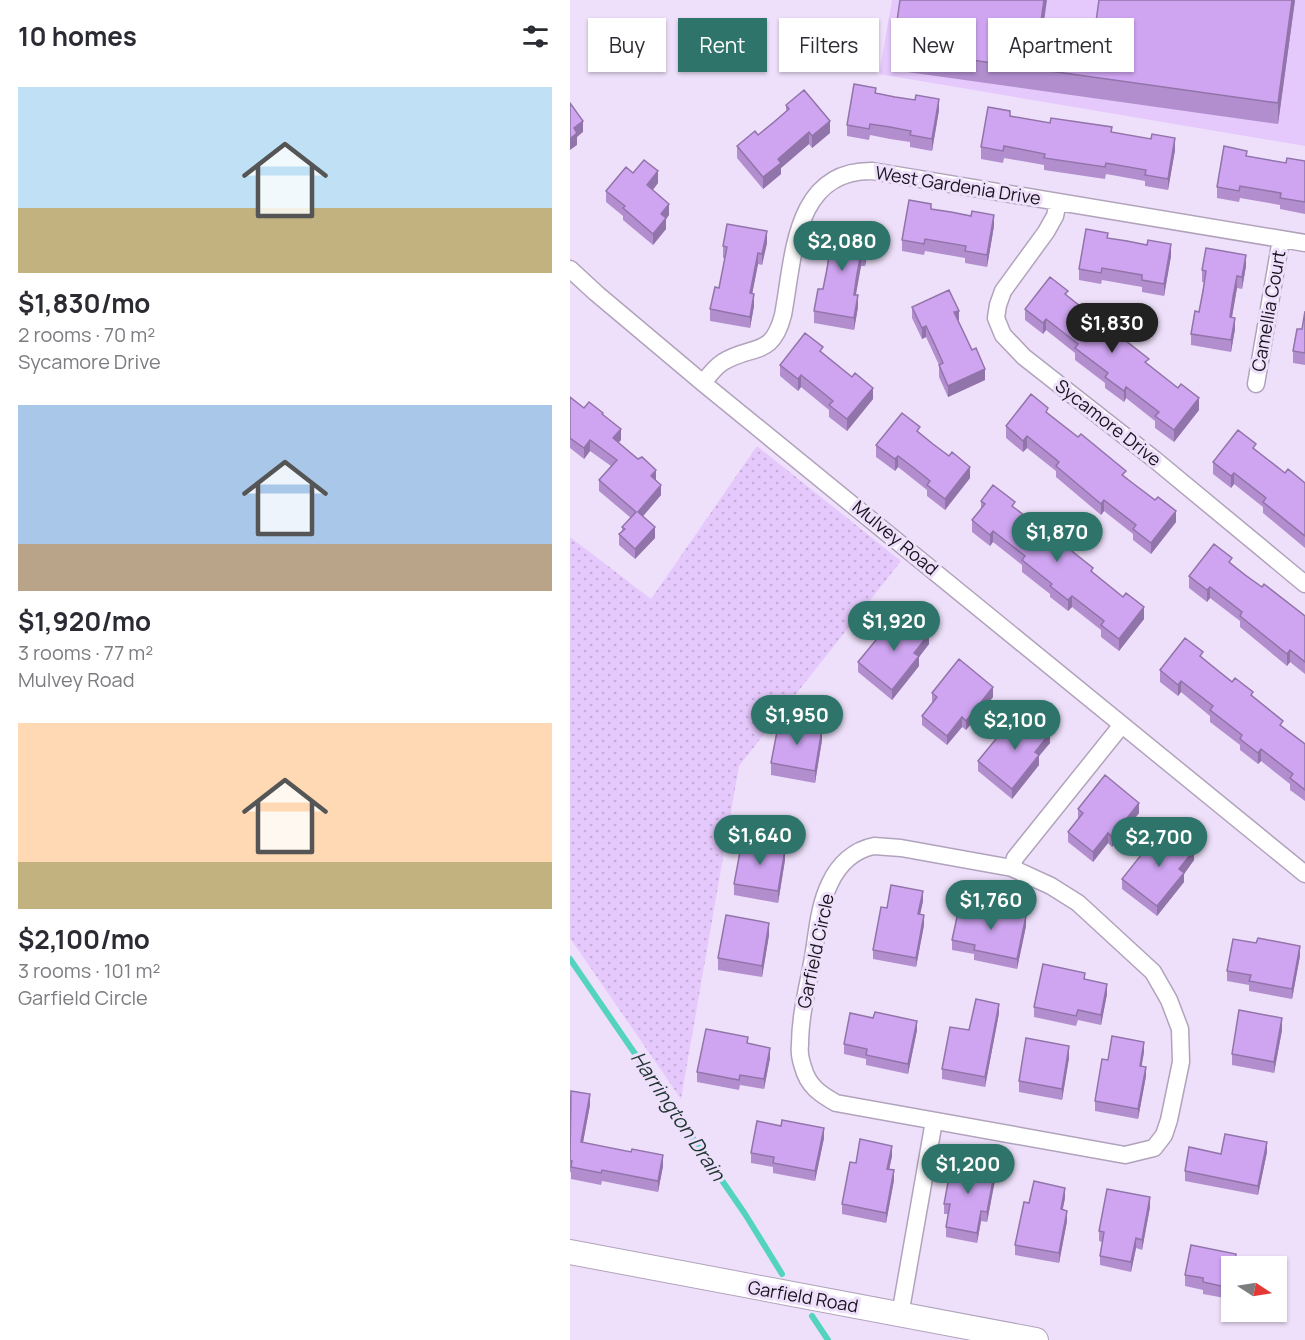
<!DOCTYPE html>
<meta charset="utf-8">
<style>
:root{--surface:#fff;--page:#f2f2f3;--text:#2b2b33;--muted:#7c7c81;--accent:#2e746a}
body{margin:0;font-family:Manrope,sans-serif;background:var(--page);color:var(--text);height:100vh;display:flex;flex-direction:column;font-size:22px;white-space:nowrap}
*{box-sizing:border-box;margin:0}
p{font-size:20px;color:var(--muted)}
.icon{flex:none;width:33px;height:33px;fill:none;stroke:currentColor;stroke-width:2;stroke-linecap:round;stroke-linejoin:round}
.map{position:relative;flex:1;overflow:hidden}
.panel{display:flex;flex-direction:column;background:var(--surface);width:570px}
.panel>*{flex:none}
.guide{position:absolute;left:18px;top:18px;width:570px;height:54px;display:flex;gap:12px}
.needle{width:39px;rotate:102deg}
.tools{position:absolute;left:651px;top:1256px;display:grid;gap:12px}
.tools a{display:grid;place-items:center;width:66px;height:66px;border-radius:0px;background:var(--surface);box-shadow:0 2px 4px #0004;font-size:30px}
.price{position:absolute;translate:-50% -51px;padding:0 14px;border-radius:21px;background:var(--accent);color:#fff;font-size:20px;line-height:39px;filter:drop-shadow(0 2px 3px #0008)}
.price::after{content:'';position:absolute;left:50%;top:36px;width:18px;height:14px;margin-left:-9px;background:inherit;clip-path:polygon(0 0,100% 0,50% 100%)}
.price.selected{background:#222;color:#fff}
ul{padding:0;list-style:none}
li{display:grid;align-content:center;gap:12px;height:318px;padding:0 18px}
li span{display:grid;place-items:center;height:186px;border-radius:0px;color:#555}
li>.icon{margin-inline-start:auto}
span .icon{width:108px;height:108px;fill:#fffc;stroke-width:1}
li b{font-size:26px}
h2{display:flex;justify-content:space-between;align-items:center;height:72px;padding:0 18px;font-size:26px}
.pill{padding:0 21px;border-radius:0px;background:var(--surface);box-shadow:0 2px 4px #0004;font-size:21px;line-height:54px}
.pill.selected{background:var(--accent);color:#fff}
main{display:flex;flex:1;min-height:0}
.map>svg:first-child{display:block}
</style>
<main>
<section class="panel">
<h2>10 homes<svg class="icon" aria-label="filters" viewBox="0 0 24 24"><path d="M4 7h16M4 17h16"/><circle cx="9" cy="7" r="2"/><circle cx="15" cy="17" r="2"/></svg></h2>
<ul>
<li><span style="background:linear-gradient(#bfe0f5 65%,#c2b280 0)"><svg class="icon" aria-label="home" viewBox="0 0 24 24"><path d="M3 11l9-7 9 7M6 9v11h12V9"/></svg></span><div><b>$1,830/mo</b><p>2 rooms · 70 m²</p><p>Sycamore Drive</p></div></li>
<li><span style="background:linear-gradient(#a9c7e8 75%,#b9a48a 0)"><svg class="icon" aria-label="home" viewBox="0 0 24 24"><path d="M3 11l9-7 9 7M6 9v11h12V9"/></svg></span><div><b>$1,920/mo</b><p>3 rooms · 77 m²</p><p>Mulvey Road</p></div></li>
<li><span style="background:linear-gradient(#ffd9b3 75%,#c2b280 0)"><svg class="icon" aria-label="home" viewBox="0 0 24 24"><path d="M3 11l9-7 9 7M6 9v11h12V9"/></svg></span><div><b>$2,100/mo</b><p>3 rooms · 101 m²</p><p>Garfield Circle</p></div></li>
</ul>
</section>
<div class="map">
<svg width="735" height="1340" viewBox="0 0 735 1340">
<defs>
<pattern id="park-dots" width="8" height="8" patternUnits="userSpaceOnUse" patternTransform="scale(1.5)"><rect width="8" height="8" fill="#e5c9fc"/><path d="M2 2h.1M6 6h.1" fill="none" stroke="#c4acd8" stroke-width="1.8" stroke-linecap="round"/></pattern>
</defs>
<rect width="100%" height="100%" fill="#eee0fa"/>
<path fill="#e5c9fc" d="M322 0H735V146L309 74Z"/>
<path fill="url(#park-dots)" d="M187 446 331 561 169 766 111 1099 0 938V537L81 599Z"/>
<g fill="none" stroke-linecap="round" stroke-linejoin="round">
<path stroke="#55d3c1" stroke-width="6" d="M0 959 175 1214 212 1274
M242 1316 258 1340"/>
<g stroke="#b1a3bc" stroke-width="19">
<path id="street" d="M488 202 485 216 476 232 433 291 428 305 426 318 433 335 454 357 584 459 735 584
M0 269 26 293 133 383 735 874
M133 383C139 375 145 367 153 362 183 344 202 358 213 315 224 258 223 170 302 171L735 243
M686 384 711 239
M304 846 331 848 442 868 481 886 508 903 583 972 599 1000 610 1029 611 1062 599 1120 594 1135 584 1148 555 1155 266 1103C250 1094 238 1086 233 1067 231 1061 229 1052 230 1045 230 1017 237 990 242 963 247 937 248 907 260 883 269 864 284 850 304 846Z
M442 868 445 858 551 726
M330 1315 364 1121"/>
</g>
<g stroke="#b1a3bc" stroke-width="26">
<path id="secondary" d="M0 1252 466 1340"/>
</g>
<use href="#street" stroke="#fff" stroke-width="16"/>
<use href="#secondary" stroke="#fff" stroke-width="24"/>
</g>
<path fill="#b28ecf" d="M725 0 708 124 323 70V49L471 43 522 50Z
M306 93 369 110 362 151 340 147V142L320 139 300 135 299 140 277 136V125Z
M216 105 260 133 242 148 239 144 211 168V174L193 189 167 158V146L188 135 216 111Z
M440 116 480 123 542 132 605 150 598 190 575 186V181L536 174 535 179 474 170V165L434 158 433 163 411 159V147Z
M677 156 716 163 735 161V214L710 209V205L670 198 669 202 647 198V187Z
M63 173 88 183 83 190 99 215 96 219V229L83 245 53 220V216L36 202V191Z
M361 209 424 226 417 267 395 263V258L355 251 354 255 332 251V240Z
M538 238 601 256 594 296 572 292V287L532 280 531 284 509 280V269Z
M197 243 192 265 188 264 182 294 184 306 180 328 140 321V309L149 288 155 258H153V246Z
M299 244 295 266H291L285 295 288 307 284 330 244 323V311L253 289 258 260H255V248Z
M676 266 672 289 667 288 662 317 665 329 661 352 621 345V334L629 312 634 282H632V270Z
M498 296 548 334 579 365 629 410 604 442 585 428V421L556 398 554 402 535 388V383L505 360V353L476 330 473 334 455 320V309Z
M342 307 389 322 415 380 378 397 369 377V365L356 337 352 339 342 318Z
M735 311V365L723 363V351L732 329Z
M253 354 303 399 277 431 259 417V410L231 387 228 391 210 376V365Z
M0 397 14 408 33 416 51 440 48 442 86 481 91 495 73 516 85 538 65 559 49 545V534L52 531V527L61 518 29 491V480L41 466 20 451 14 459 0 448Z
M478 414 556 477 606 522 581 554 563 540V534L534 511 531 515 486 477V471L457 448 453 452 436 438V426Z
M350 433 400 478 375 510 357 496V490L328 467 325 471 306 457V445Z
M686 451 715 473 735 483V548L693 513V507L664 484 661 488 643 474V462Z
M411 501 445 509 474 531 495 546 523 573 574 619 549 651 531 637V630L502 607 498 611 480 597V594L452 572V565L423 542 420 546 402 532V520L411 510Z
M662 564 692 587 735 616V674L720 662 717 666 670 627V621L640 598 637 602 619 588V576Z
M320 632 359 644 349 657V666L322 700 288 672V662Z
M633 659 683 697 713 727 735 744V801L720 790V784L691 761 688 764 670 750V745L640 722V716L611 692 608 696 590 682V670Z
M362 693 423 697 396 730 392 727 377 745 352 725V716L362 703Z
M440 732 480 743 469 756V765L442 799 408 771V761Z
M252 740 245 783 201 775V763Z
M508 809 569 813 542 847 538 843 523 862 498 842V832L508 819Z
M584 849 624 860 614 874V882L587 916 552 889V879Z
M215 860 208 903 164 895V884Z
M353 901 350 914 354 925 346 967 303 959V950L317 908Z
M456 926 447 969 404 960V954L382 950V940Z
M199 935 192 977 148 970V958Z
M730 956 722 999 679 991V985L657 981V971Z
M515 979 537 994 531 1025 508 1020 506 1026 464 1017V1007Z
M429 1013 415 1087 372 1079V1069Z
M303 1018 347 1030 338 1074 296 1065V1059L274 1054V1044Z
M712 1030 704 1073 662 1065V1054Z
M178 1044 200 1058 194 1089 170 1085 169 1090 127 1082V1072Z
M574 1052 571 1066 576 1076 568 1119 525 1111V1101L538 1060Z
M499 1058 492 1100 449 1092V1081Z
M0 1095 20 1105 13 1142 93 1166 88 1192 32 1181 31 1185 1 1179V1172H0Z
M254 1138 245 1181 203 1173V1167L181 1163V1153Z
M697 1152 688 1195 615 1181V1171Z
M322 1156 319 1170 324 1180 316 1223 272 1214V1204L286 1163Z
M425 1180 417 1222 411 1221 407 1243 376 1237V1227L378 1214H374V1204Z
M495 1198 492 1210 497 1221 489 1263 445 1255V1245L459 1203Z
M580 1207 572 1250 566 1248 561 1272 530 1265V1256L532 1242 529 1241V1231Z
M666 1254V1266H662L660 1299 633 1294V1290L615 1286V1275Z"/>
<path fill="#9174a9" d="M474 0H477L468 64V42Z
M722 0H725L708 124V103Z
M369 99V110L362 151V139Z
M13 121V132L7 137V145L0 150V139L4 128Z
M260 121V133L242 148V136Z
M239 132V144L211 168V174L193 189V177L208 159Z
M605 138V150L598 190V179Z
M88 171V183L77 197V185Z
M99 204V215L96 219V229L83 245V234L91 214Z
M424 215V226L417 267V255Z
M197 231V243L192 265V254Z
M299 233V244L295 266V255Z
M601 244V256L594 296V284Z
M188 253V264L180 305V293Z
M291 254V266L284 306V295Z
M676 255V266L672 289V277Z
M667 276V288L660 328V317Z
M184 294V306L180 328V317Z
M288 295V307L284 330V318Z
M389 311V322L384 312Z
M665 318V329L661 352V340Z
M476 319V330L473 334V323Z
M356 326V337L352 339V328Z
M415 369V380L378 397V386Z
M231 375V387L228 391V379Z
M556 387V398L554 402V391Z
M303 388V399L277 431V419Z
M629 398V410L604 442V430Z
M51 429V440L43 449V438Z
M457 436V448L453 452V441Z
M20 440V451L14 459V448Z
M328 456V467L325 471V459Z
M400 467V478L375 510V499Z
M86 470V481L81 476Z
M664 473V484L661 488V476Z
M91 485V495L68 522V512Z
M534 500V511L531 515V504Z
M606 511V522L581 554V543Z
M85 527V538L65 559V549Z
M423 531V542L420 546V535Z
M640 587V598L637 602V590Z
M502 596V607L498 611V600Z
M574 607V619L549 651V639Z
M359 634V644L349 657V666L322 700V690L344 653Z
M720 650V662L717 666V654Z
M611 681V692L608 696V685Z
M423 687V697L396 730V721Z
M392 717V727L377 745V736Z
M252 729V740L245 783V771Z
M480 733V743L469 756V765L442 799V789L465 752Z
M691 749V761L688 764V753Z
M569 803V813L542 847V837Z
M538 833V843L523 862V852Z
M215 849V860L208 903V891Z
M624 850V860L614 874V882L587 916V906L609 869Z
M353 891V901L348 924V914Z
M354 915V925L346 967V958Z
M456 916V926L447 969V959Z
M199 923V935L192 977V966Z
M730 946V956L722 999V989Z
M537 984V994L531 1025V1015Z
M429 1004V1013L415 1087V1077Z
M712 1018V1030L704 1073V1062Z
M347 1021V1030L338 1074V1064Z
M574 1042V1052L570 1076V1066Z
M499 1046V1058L492 1100V1089Z
M200 1048V1058L194 1089V1079Z
M576 1067V1076L568 1119V1109Z
M20 1094V1105L11 1153V1142Z
M254 1128V1138L245 1181V1171Z
M697 1142V1152L688 1195V1186Z
M322 1146V1156L317 1179V1169Z
M93 1155V1166L88 1192V1181Z
M324 1170V1180L316 1223V1213Z
M425 1170V1180L417 1222V1212Z
M495 1188V1198L491 1219V1209Z
M580 1197V1207L572 1250V1240Z
M411 1211V1221L407 1243V1233Z
M497 1211V1221L489 1263V1253Z
M566 1238V1248L561 1272V1262Z
M662 1279V1290L660 1299V1288Z"/>
<path fill="#cfa5f1" stroke="#9174a9" stroke-width="1.5" d="M330 0H474L468 42 522 50 529 0H722L708 103 323 49Z
M284 84 306 88 305 93 325 97 345 100 346 95 369 99 362 139 340 135 341 131 320 127 300 124 299 129 277 125Z
M234 90 260 121 242 136 239 132 208 159 211 163 193 177 167 146 185 131 188 135 204 122 219 109 216 105Z
M0 103 13 121 4 128 7 133 0 139Z
M418 107 440 111V116L480 123 481 118 542 127 541 132 581 139 582 134 605 138 598 179 575 175 576 170 536 163 535 167 474 158 475 154 434 146 433 151 411 147Z
M654 146 677 151 676 156 716 163 717 158 735 161V202L710 198 711 193 670 186 669 191 647 187Z
M74 160 88 171 77 185 99 204 91 214 96 218 83 234 53 208 55 206 36 191 56 167 63 173Z
M339 200 361 204V209L381 212 401 216 402 211 424 215 417 255 395 251 396 246 355 239 354 244 332 240Z
M157 224 197 231 192 254 188 253 180 293 184 294 180 317 140 309 145 287 149 288 157 247 153 246Z
M259 225 299 233 295 255 291 254 287 274 284 295H288L284 318 244 311 248 289H253L257 269 260 249 255 248Z
M516 229 538 233 537 238 557 241 577 245 578 240 601 244 594 284 572 280V275L532 268 531 273 509 269Z
M636 248 676 255 672 277 667 276 663 297 660 317 665 318 661 340 621 334 625 311 629 312 633 291 636 271 632 270Z
M480 277 498 291 495 294 511 307 528 320 530 316 548 330 546 333 579 359 575 362 608 388 611 384 629 398 604 430 585 416 589 412 556 387 554 391 535 377 538 373 505 348 508 344 476 319 473 323 455 309Z
M379 290 389 311 384 312 402 350 406 348 415 369 378 386 369 365 373 363 365 345 356 326 352 328 342 307Z
M735 311V353L723 351 727 329H732Z
M235 333 253 347 250 351 282 377 285 373 303 388 277 419 259 405 263 401 231 375 228 379 210 365Z
M461 394 478 408 476 412 508 437 511 434 556 471 552 475 585 500 588 497 606 511 581 543 563 529 566 525 534 500 531 504 486 466 489 462 457 436 453 441 436 426Z
M0 397 14 408 19 402 33 413 32 414 51 429 43 438 68 459 72 457 86 470 81 476 91 485 68 512 85 527 65 549 49 534 55 529 52 527 66 512 29 480 47 460 20 440 14 448 0 438Z
M332 413 350 427 347 431 363 444 379 456 382 452 400 467 375 499 357 485 360 481 344 468 328 456 325 459 306 445Z
M668 430 686 444 683 448 715 473 718 469 735 483V536L693 502 696 498 664 473 661 476 643 462Z
M423 485 445 502 442 506 459 519 474 531 477 528 495 542 493 544 523 568 521 571 553 597 556 593 574 607 549 639 531 625 534 621 502 596 498 600 480 586 482 584 452 560 455 556 423 531 420 535 402 520 415 504 411 501Z
M644 544 662 558 659 562 675 575 692 587 694 584 735 616V662L720 650 717 654 670 616 672 612 640 587 637 590 619 576Z
M334 614 359 634 344 653 349 656 322 690 288 662 315 629 320 632Z
M615 638 633 652 630 656 662 682 665 678 683 692 681 695 713 721 710 725 735 744V790L720 778 723 774 691 749 688 753 670 739 672 735 640 710 643 706 611 681 608 685 590 670Z
M389 659 423 687 396 721 392 717 377 736 352 716 367 697 362 693Z
M455 713 480 733 465 752 469 755 442 789 408 761 435 728 440 732Z
M209 721 252 729 245 771 201 763Z
M535 775 569 803 542 837 538 833 523 852 498 832 513 813 508 809Z
M599 830 624 850 609 869 614 873 587 906 552 879 579 845 584 849Z
M172 841 215 849 208 891 164 884Z
M321 885 353 891 348 914 354 915 346 958 303 950 311 907 317 908Z
M413 907 456 916 447 959 404 950 405 945 382 940 389 908 412 913Z
M156 915 199 923 192 966 148 958Z
M688 938 730 946 722 989 679 981 681 975 657 971 663 939 686 943Z
M473 964 515 973 514 979 537 984 531 1015 508 1010 506 1016 464 1007Z
M406 999 429 1004 415 1077 372 1069 380 1027 399 1030Z
M669 1010 712 1018 704 1062 662 1054Z
M305 1012 347 1021 338 1064 296 1055 297 1049 274 1044 280 1013 303 1018Z
M136 1029 178 1037 177 1043 200 1048 194 1079 170 1075 169 1080 127 1072Z
M542 1036 574 1042 570 1066 576 1067 568 1109 525 1101 532 1059 538 1060Z
M456 1038 499 1046 492 1089 449 1081Z
M1 1091 20 1094 11 1142 61 1152 62 1149 93 1155 88 1181 32 1170 31 1173 1 1167 2 1161H0Z
M212 1120 254 1128 245 1171 203 1163 204 1157 181 1153 187 1121 211 1126Z
M655 1134 697 1142 688 1186 615 1171 619 1147 651 1154Z
M290 1139 322 1146 317 1169 324 1170 316 1213 272 1204 280 1162 286 1163Z
M382 1161 425 1170 417 1212 411 1211 407 1233 376 1227 380 1204H374Z
M464 1181 495 1188 491 1209 497 1211 489 1253 445 1245 454 1202 459 1203Z
M537 1189 580 1197 572 1240 566 1238 561 1262 530 1256 534 1232 529 1231Z
M621 1245 666 1254 664 1266H662V1279L660 1288 633 1282V1278L615 1275Z"/>
<g text-anchor="middle" stroke-width="6" stroke-linejoin="round" paint-order="stroke">
<g font-size="18" fill="#18131d" stroke="#eee0fa">
<text transform="translate(388 186) rotate(9)" y="6">West Gardenia Drive</text>
<text transform="translate(699 311) rotate(-80)" y="6">Camellia Court</text>
<text transform="translate(538 423) rotate(38)" y="6">Sycamore Drive</text>
<text transform="translate(325 538) rotate(40)" y="6">Mulvey Road</text>
<text transform="translate(246 951) rotate(-78)" y="6">Garfield Circle</text>
<text transform="translate(233 1297) rotate(10)" y="6">Garfield Road</text>
</g>
<g font-size="20" font-style="italic" fill="#1e3430" stroke="#eee0fa">
<text transform="translate(108 1116) rotate(56)" y="7">Harrington Drain</text>
</g>
</g>
</svg>
<div class="tools">
<a><svg class="needle" viewBox="-14 -14 28 28"><path d="M0-13l5 13h-10z" fill="#e53935"/><path d="M0 13l5-13h-10z" fill="#7c7c81"/></svg></a>
</div>
<b class="price" style="left:272px;top:272px">$2,080</b>
<b class="price selected" style="left:542px;top:354px">$1,830</b>
<b class="price" style="left:487px;top:563px">$1,870</b>
<b class="price" style="left:324px;top:652px">$1,920</b>
<b class="price" style="left:227px;top:746px">$1,950</b>
<b class="price" style="left:445px;top:751px">$2,100</b>
<b class="price" style="left:190px;top:866px">$1,640</b>
<b class="price" style="left:589px;top:868px">$2,700</b>
<b class="price" style="left:421px;top:931px">$1,760</b>
<b class="price" style="left:398px;top:1195px">$1,200</b>
<div class="guide">
<a class="pill">Buy</a>
<a class="pill selected">Rent</a>
<a class="pill">Filters</a>
<a class="pill">New</a>
<a class="pill">Apartment</a>
</div>
</div>
</main>
